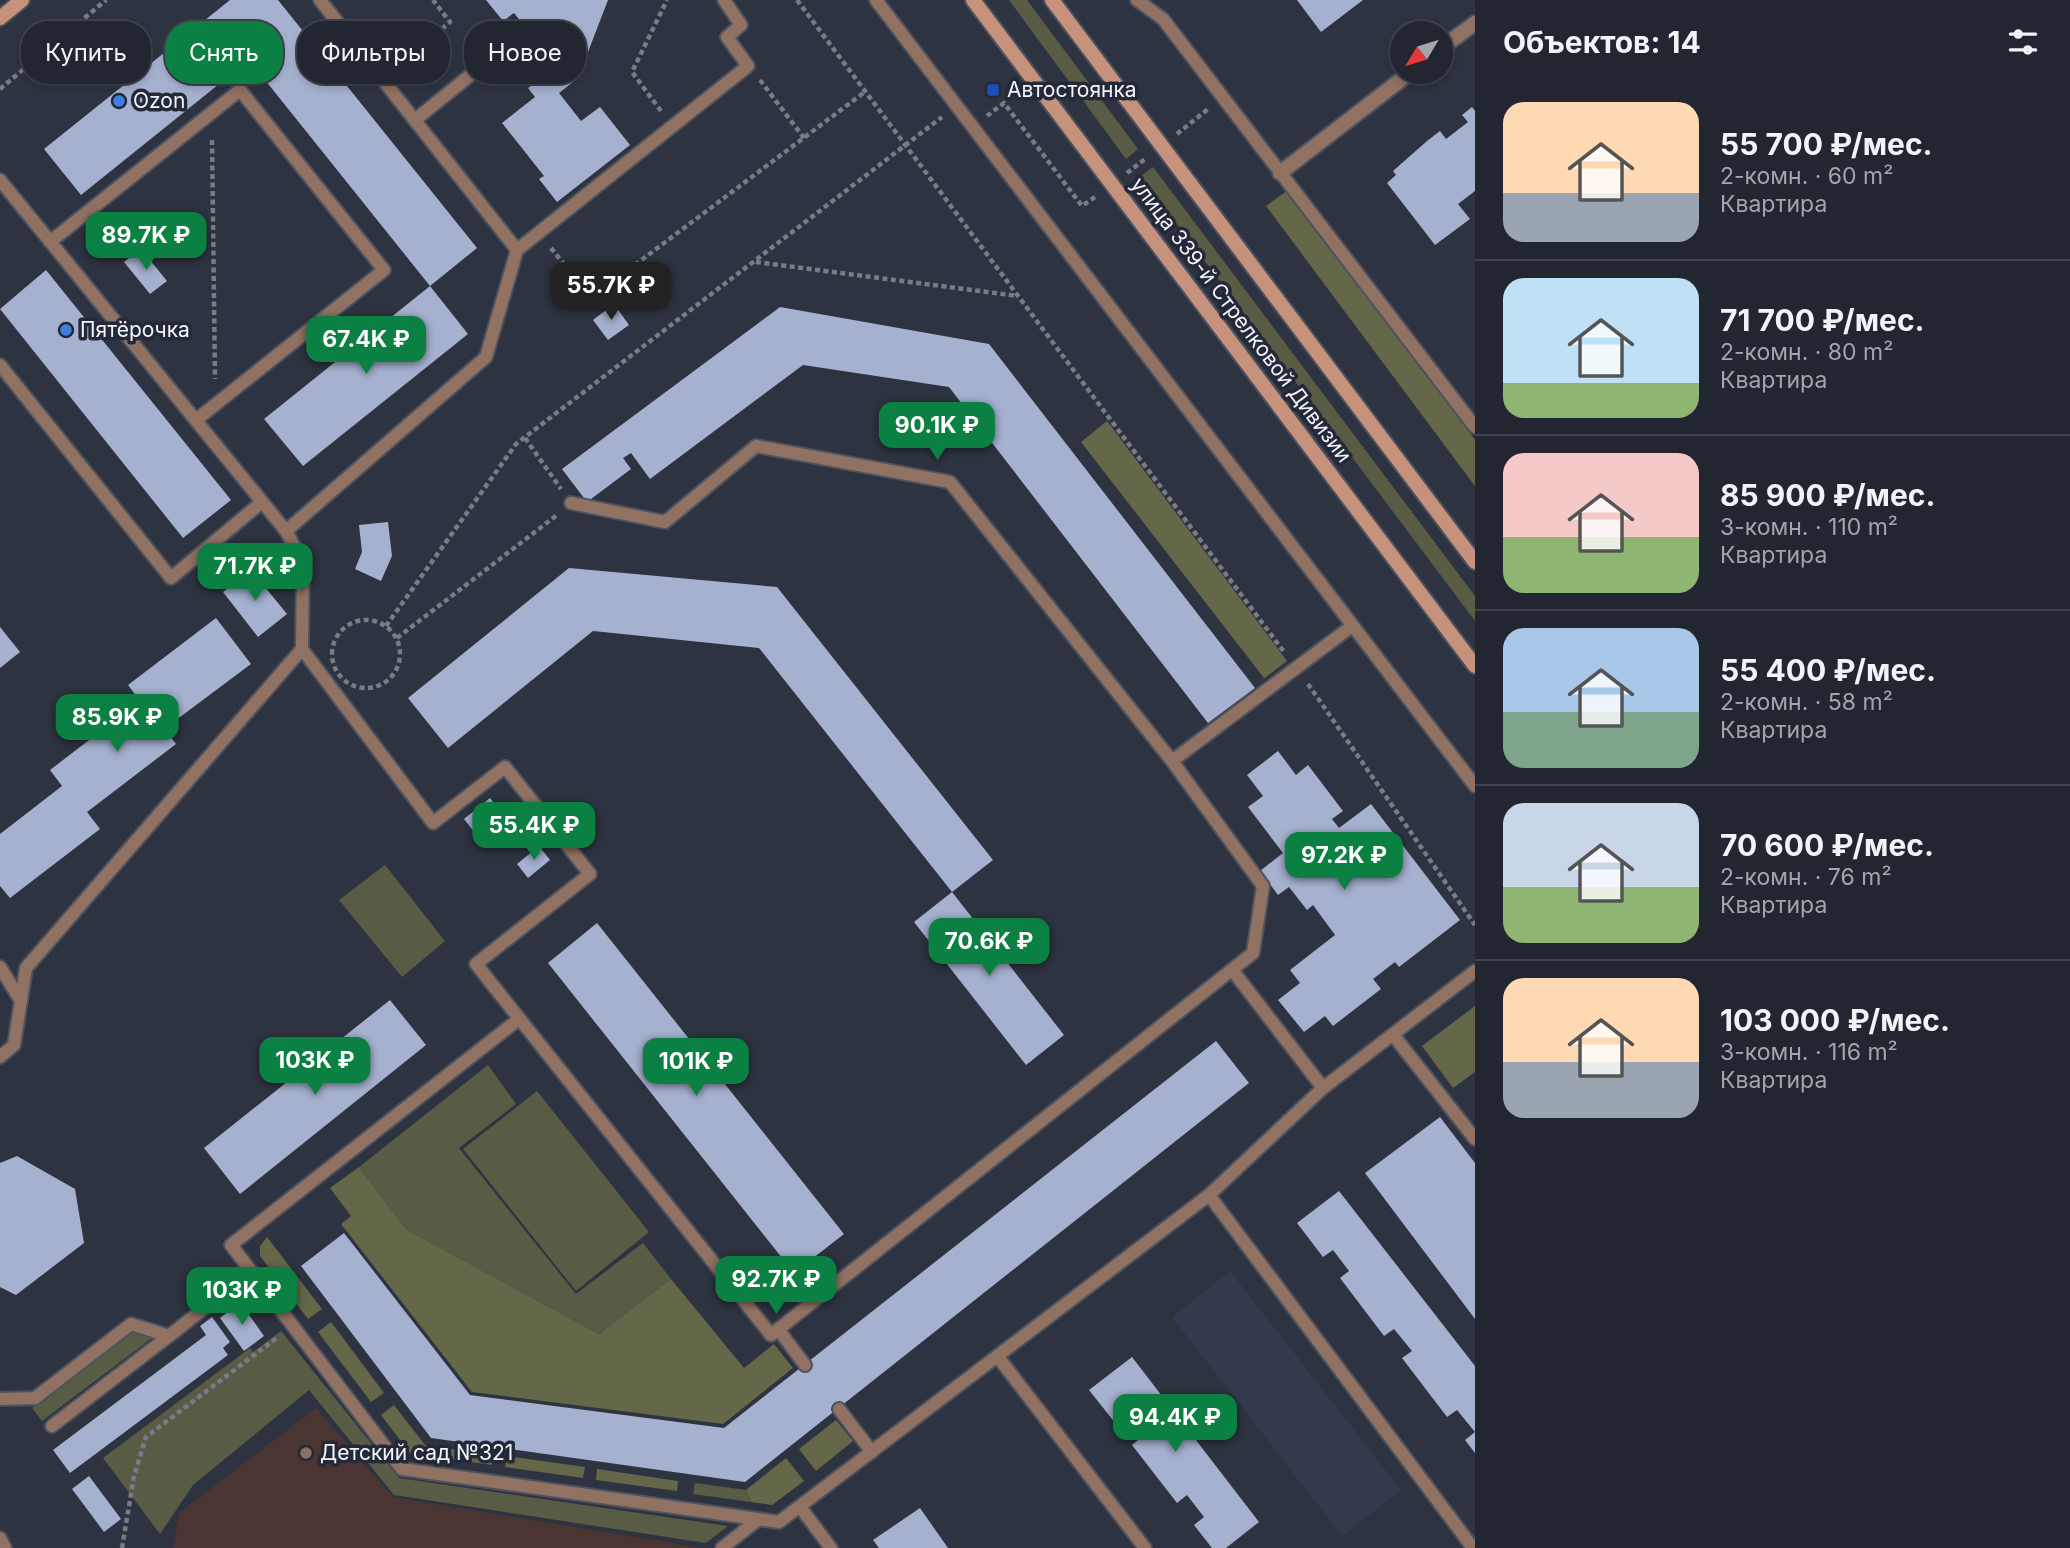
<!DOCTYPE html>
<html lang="ru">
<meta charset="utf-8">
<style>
:root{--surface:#222631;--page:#2e323d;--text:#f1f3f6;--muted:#a2a5ab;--line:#3f434d;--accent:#0b8043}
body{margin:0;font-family:Inter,sans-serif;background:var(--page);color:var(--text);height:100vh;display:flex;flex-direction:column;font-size:26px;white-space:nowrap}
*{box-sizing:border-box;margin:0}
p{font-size:23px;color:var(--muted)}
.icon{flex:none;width:38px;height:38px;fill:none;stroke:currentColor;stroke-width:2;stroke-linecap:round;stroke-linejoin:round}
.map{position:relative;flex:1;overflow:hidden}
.panel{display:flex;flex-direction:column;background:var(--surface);width:595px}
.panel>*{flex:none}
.hud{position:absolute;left:21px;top:21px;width:665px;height:63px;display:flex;gap:14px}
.needle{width:46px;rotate:232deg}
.tools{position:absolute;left:1390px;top:21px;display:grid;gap:14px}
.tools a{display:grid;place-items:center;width:63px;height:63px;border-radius:50%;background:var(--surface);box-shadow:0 4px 10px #0003,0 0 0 2px var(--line);font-size:35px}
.price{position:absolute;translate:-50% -60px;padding:0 16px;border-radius:14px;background:var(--accent);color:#fff;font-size:23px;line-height:46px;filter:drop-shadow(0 2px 4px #0008)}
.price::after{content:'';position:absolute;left:50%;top:42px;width:21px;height:16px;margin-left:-10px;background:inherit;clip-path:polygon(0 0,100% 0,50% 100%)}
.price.selected{background:#222;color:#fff}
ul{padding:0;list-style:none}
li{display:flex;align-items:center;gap:21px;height:175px;padding:0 28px}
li+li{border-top:2px solid var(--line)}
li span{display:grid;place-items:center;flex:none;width:196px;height:140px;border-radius:21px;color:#555}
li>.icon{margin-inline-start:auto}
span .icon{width:84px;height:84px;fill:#fffc;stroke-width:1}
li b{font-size:30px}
h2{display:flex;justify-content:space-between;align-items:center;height:84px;padding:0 28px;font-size:30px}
.pill{padding:0 24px;border-radius:28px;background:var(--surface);box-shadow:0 4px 10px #0003,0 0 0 2px var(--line);font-size:24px;line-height:63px}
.pill.selected{background:var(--accent);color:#fff}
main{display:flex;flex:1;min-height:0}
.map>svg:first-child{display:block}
</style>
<main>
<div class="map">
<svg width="1475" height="1548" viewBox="0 0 1475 1548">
<rect width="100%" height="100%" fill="#2e3341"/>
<path fill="#333a4e" d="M1230 1271 1401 1490 1342 1536 1172 1317Z"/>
<path fill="#4a3533" d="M316 1408 393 1497 703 1548H174L178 1514Z"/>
<path fill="#595c44" d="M1009 0H1027L1138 149 1126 159Z
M1153 167 1475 596V621L1141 176Z
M385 865 445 941 402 977 339 900Z
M488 1065 516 1104 459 1148 576 1294 643 1243 671 1279 599 1334 407 1230 359 1167Z
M537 1091 649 1232 576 1291 463 1149Z
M281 1331 399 1478 728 1526 706 1543 394 1495 309 1390 193 1485 160 1534 103 1458 250 1348 253 1352Z
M133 1332 152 1338 42 1421 32 1408Z
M695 1483 746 1490 751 1502 693 1494Z"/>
<path fill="#646849" d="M1288 190 1475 440V486L1266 206Z
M1107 421 1287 661 1261 681 1264 678 1081 442Z
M1475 1006V1072L1453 1088 1422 1046Z
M359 1167 407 1230 599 1334 671 1279 744 1368 774 1344 793 1368 723 1424 472 1392 341 1224 351 1216 330 1188Z
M267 1237 322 1309 308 1319 260 1256V1246Z
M331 1322 384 1393 371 1402 318 1332Z
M394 1405 425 1445 493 1455 492 1465 410 1453 381 1415Z
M836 1420 853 1441 816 1471 799 1449Z
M507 1456 585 1467 583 1478 505 1467Z
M786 1458 804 1481 772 1505 751 1502 746 1490Z
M597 1469 678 1481 677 1491 596 1480Z"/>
<path fill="#a6b1d0" d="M230 0H278L477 248 430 286 249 60 81 195 44 149Z
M486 0H608L578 78 559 93 581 121 600 107 630 145 557 202 539 179 544 176 502 123 535 97 528 88 545 75 529 55 540 45 514 13 503 21Z
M1297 0H1363L1321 32Z
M1472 107 1475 111V191L1458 204 1470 219 1435 245 1387 183 1396 175 1393 171 1427 141 1440 131 1446 139 1468 122 1462 115Z
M141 249 167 281 150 294 124 262Z
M46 270 231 500 183 538 0 309Z
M430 286 468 334 303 466 264 419Z
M614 304 629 325 608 340 593 320Z
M780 307 989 344 1255 688 1208 723 949 387 803 365 650 479 631 453 623 458 631 469 587 502 562 469Z
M388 522 392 556 381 581 355 569 362 552 359 525Z
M569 568 777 587 993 860 952 892 759 648 593 631 448 748 408 698Z
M251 570 287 614 258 637 223 592Z
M216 618 251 664 164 729 176 744 87 812 100 829 10 898 0 886V834L62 786 50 770 140 701 128 685Z
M0 627 20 652 0 668Z
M1278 751 1296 775 1308 765 1343 811 1332 819 1339 828 1371 804 1460 920 1399 967 1395 962 1373 979 1381 989 1333 1026 1325 1016 1304 1032 1278 1000 1300 983 1290 970 1335 935 1313 905 1307 910 1289 887 1278 895 1260 871 1283 853 1248 807 1263 796 1247 775Z
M490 798 504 816 478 837 464 819Z
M539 846 550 860 528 878 517 864Z
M952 892 1064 1035 1026 1065 914 922Z
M597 923 844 1234 794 1273 548 963Z
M390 1000 426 1045 240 1194 204 1148Z
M1216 1041 1249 1083 745 1482 431 1438 301 1266 344 1233 470 1395 724 1428Z
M1440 1117 1475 1163V1319L1365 1173Z
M17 1156 75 1189 84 1243 16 1295 0 1287V1163Z
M1339 1191 1475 1366V1453L1465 1440 1475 1432 1457 1410 1447 1417 1402 1358 1412 1351 1394 1329 1384 1336 1340 1278 1349 1271 1333 1250 1323 1257 1297 1223Z
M240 1302 264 1336 244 1351 220 1318Z
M212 1317 230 1342 223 1348 228 1355 70 1473 53 1450 206 1335 200 1326Z
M1132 1357 1259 1522 1226 1548H1212L1194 1525 1204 1517 1187 1495 1177 1503 1132 1445 1142 1437 1126 1417 1116 1424 1089 1390Z
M89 1476 121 1519 104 1532 72 1489Z
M920 1508 948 1548H879L873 1540Z"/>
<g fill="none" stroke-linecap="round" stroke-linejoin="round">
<g stroke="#4d525f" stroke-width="16">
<path id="service" d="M876 0 1475 786
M1137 0 1163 19 1475 427
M415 120 484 64
M0 180 286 531 303 563 302 649 26 968 14 1045 0 1057
M50 242 240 90 384 270 196 420
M517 250 748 66 727 37 741 25 724 0
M0 365 171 578 262 502
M286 531 486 357 517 250 320 0
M302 649 433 823 505 767 590 874 476 964 771 1335 1253 953 1263 886 1172 761 950 482 756 446 665 522 571 503
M1172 761 1352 626
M0 967 21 1001
M1233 971 1323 1088
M519 1019 231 1245 402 1469 779 1522 1209 1195 1323 1088 1475 971
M1394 1036 1475 1139
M1209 1195 1473 1548
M778 1329 805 1365
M998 1357 1145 1548
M0 1399 35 1398 131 1324 169 1336 251 1271
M839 1409 872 1452
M52 1426 169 1336
M800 1507 831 1548
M0 1538 5 1548
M722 1548 759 1519"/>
</g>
<g stroke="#4d525f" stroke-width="18">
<path id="minor" d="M1440 49 1475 23
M1280 173 1411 72"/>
</g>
<g stroke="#4d525f" stroke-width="18">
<path id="secondary" d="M973 0 1475 666
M1052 0 1475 562
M0 18 22 0"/>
</g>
<path stroke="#787c88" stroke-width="4.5" stroke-dasharray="5 3.5" stroke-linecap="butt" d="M797 0 1284 652
M396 67 450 22 433 0
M760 80 804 138
M0 89 106 0
M661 111 632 72 667 0
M987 116 1004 103 1082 206 1095 197
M1177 134 1208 109
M212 140 215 379
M1127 173 1145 159
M551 248 591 298 866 91
M756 262 1018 296
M525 438 561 489
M332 654a34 34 0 1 1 68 0a34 34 0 1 1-68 0Z
M386 626 516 444 942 117
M397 638 557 515
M1308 684 1475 925
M122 1548 134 1476 146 1437 278 1337"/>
<use href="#service" stroke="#917162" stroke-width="12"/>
<use href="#minor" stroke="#917162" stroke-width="14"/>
<use href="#secondary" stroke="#c6927b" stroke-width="14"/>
</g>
<rect fill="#1a4fb4" stroke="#242937" stroke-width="2.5" x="986" y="83" width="14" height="14" rx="3.5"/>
<g fill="#3f7fe0" stroke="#242937" stroke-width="2.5">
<circle cx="119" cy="101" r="7"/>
<circle cx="66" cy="330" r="7"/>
</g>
<circle fill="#8d6e63" stroke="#242937" stroke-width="2.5" cx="306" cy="1453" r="7"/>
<g text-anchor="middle" stroke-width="7" stroke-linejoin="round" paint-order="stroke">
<g font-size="21" fill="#f1f4fd" stroke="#242937" text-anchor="start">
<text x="1007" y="97">Автостоянка</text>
<text x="133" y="108">Ozon</text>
<text x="80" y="337">Пятёрочка</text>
<text x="320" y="1460">Детский сад №321</text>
</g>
<g font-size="21" fill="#f1f4fd" stroke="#242937">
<text transform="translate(1241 320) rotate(53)" y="7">улица 339-й Стрелковой Дивизии</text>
</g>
</g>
</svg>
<div class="tools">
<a><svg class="needle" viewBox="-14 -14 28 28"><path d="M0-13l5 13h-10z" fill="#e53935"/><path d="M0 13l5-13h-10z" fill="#a2a5ab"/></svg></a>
</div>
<b class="price" style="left:146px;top:272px">89.7K ₽</b>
<b class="price selected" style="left:611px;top:322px">55.7K ₽</b>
<b class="price" style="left:366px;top:376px">67.4K ₽</b>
<b class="price" style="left:937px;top:462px">90.1K ₽</b>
<b class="price" style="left:255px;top:603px">71.7K ₽</b>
<b class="price" style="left:117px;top:754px">85.9K ₽</b>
<b class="price" style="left:534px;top:862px">55.4K ₽</b>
<b class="price" style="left:1344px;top:892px">97.2K ₽</b>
<b class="price" style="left:989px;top:978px">70.6K ₽</b>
<b class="price" style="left:315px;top:1097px">103K ₽</b>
<b class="price" style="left:696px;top:1098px">101K ₽</b>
<b class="price" style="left:776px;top:1316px">92.7K ₽</b>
<b class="price" style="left:242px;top:1327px">103K ₽</b>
<b class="price" style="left:1175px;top:1454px">94.4K ₽</b>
<div class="hud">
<a class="pill">Купить</a>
<a class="pill selected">Снять</a>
<a class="pill">Фильтры</a>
<a class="pill">Новое</a>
</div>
</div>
<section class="panel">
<h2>Объектов: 14<svg class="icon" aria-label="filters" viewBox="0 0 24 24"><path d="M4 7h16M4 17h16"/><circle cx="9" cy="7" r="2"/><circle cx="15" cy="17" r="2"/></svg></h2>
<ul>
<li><span style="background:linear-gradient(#ffd9b3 65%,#9aa5b1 0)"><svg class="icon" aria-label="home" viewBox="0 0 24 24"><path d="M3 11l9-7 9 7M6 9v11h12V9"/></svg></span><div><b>55 700 ₽/мес.</b><p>2-комн. · 60 m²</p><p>Квартира</p></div></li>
<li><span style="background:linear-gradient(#bfe0f5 75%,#8fb573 0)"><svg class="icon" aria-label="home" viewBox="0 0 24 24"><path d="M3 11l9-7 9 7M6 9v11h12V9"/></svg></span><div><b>71 700 ₽/мес.</b><p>2-комн. · 80 m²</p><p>Квартира</p></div></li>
<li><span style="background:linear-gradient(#f6c9c9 60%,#8fb573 0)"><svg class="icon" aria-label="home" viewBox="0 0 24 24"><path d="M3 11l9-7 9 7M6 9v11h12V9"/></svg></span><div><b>85 900 ₽/мес.</b><p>3-комн. · 110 m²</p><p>Квартира</p></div></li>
<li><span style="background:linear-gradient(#a9c7e8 60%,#7fa58c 0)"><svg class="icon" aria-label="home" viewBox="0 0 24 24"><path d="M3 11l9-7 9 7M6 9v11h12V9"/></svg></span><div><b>55 400 ₽/мес.</b><p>2-комн. · 58 m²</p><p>Квартира</p></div></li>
<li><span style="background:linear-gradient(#c9d6e8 60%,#8fb573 0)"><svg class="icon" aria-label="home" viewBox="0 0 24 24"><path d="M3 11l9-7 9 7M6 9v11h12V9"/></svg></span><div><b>70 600 ₽/мес.</b><p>2-комн. · 76 m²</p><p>Квартира</p></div></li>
<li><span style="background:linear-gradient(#ffd9b3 60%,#9aa5b1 0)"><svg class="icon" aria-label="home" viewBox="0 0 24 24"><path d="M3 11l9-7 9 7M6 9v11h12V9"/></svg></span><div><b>103 000 ₽/мес.</b><p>3-комн. · 116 m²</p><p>Квартира</p></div></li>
</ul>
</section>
</main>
